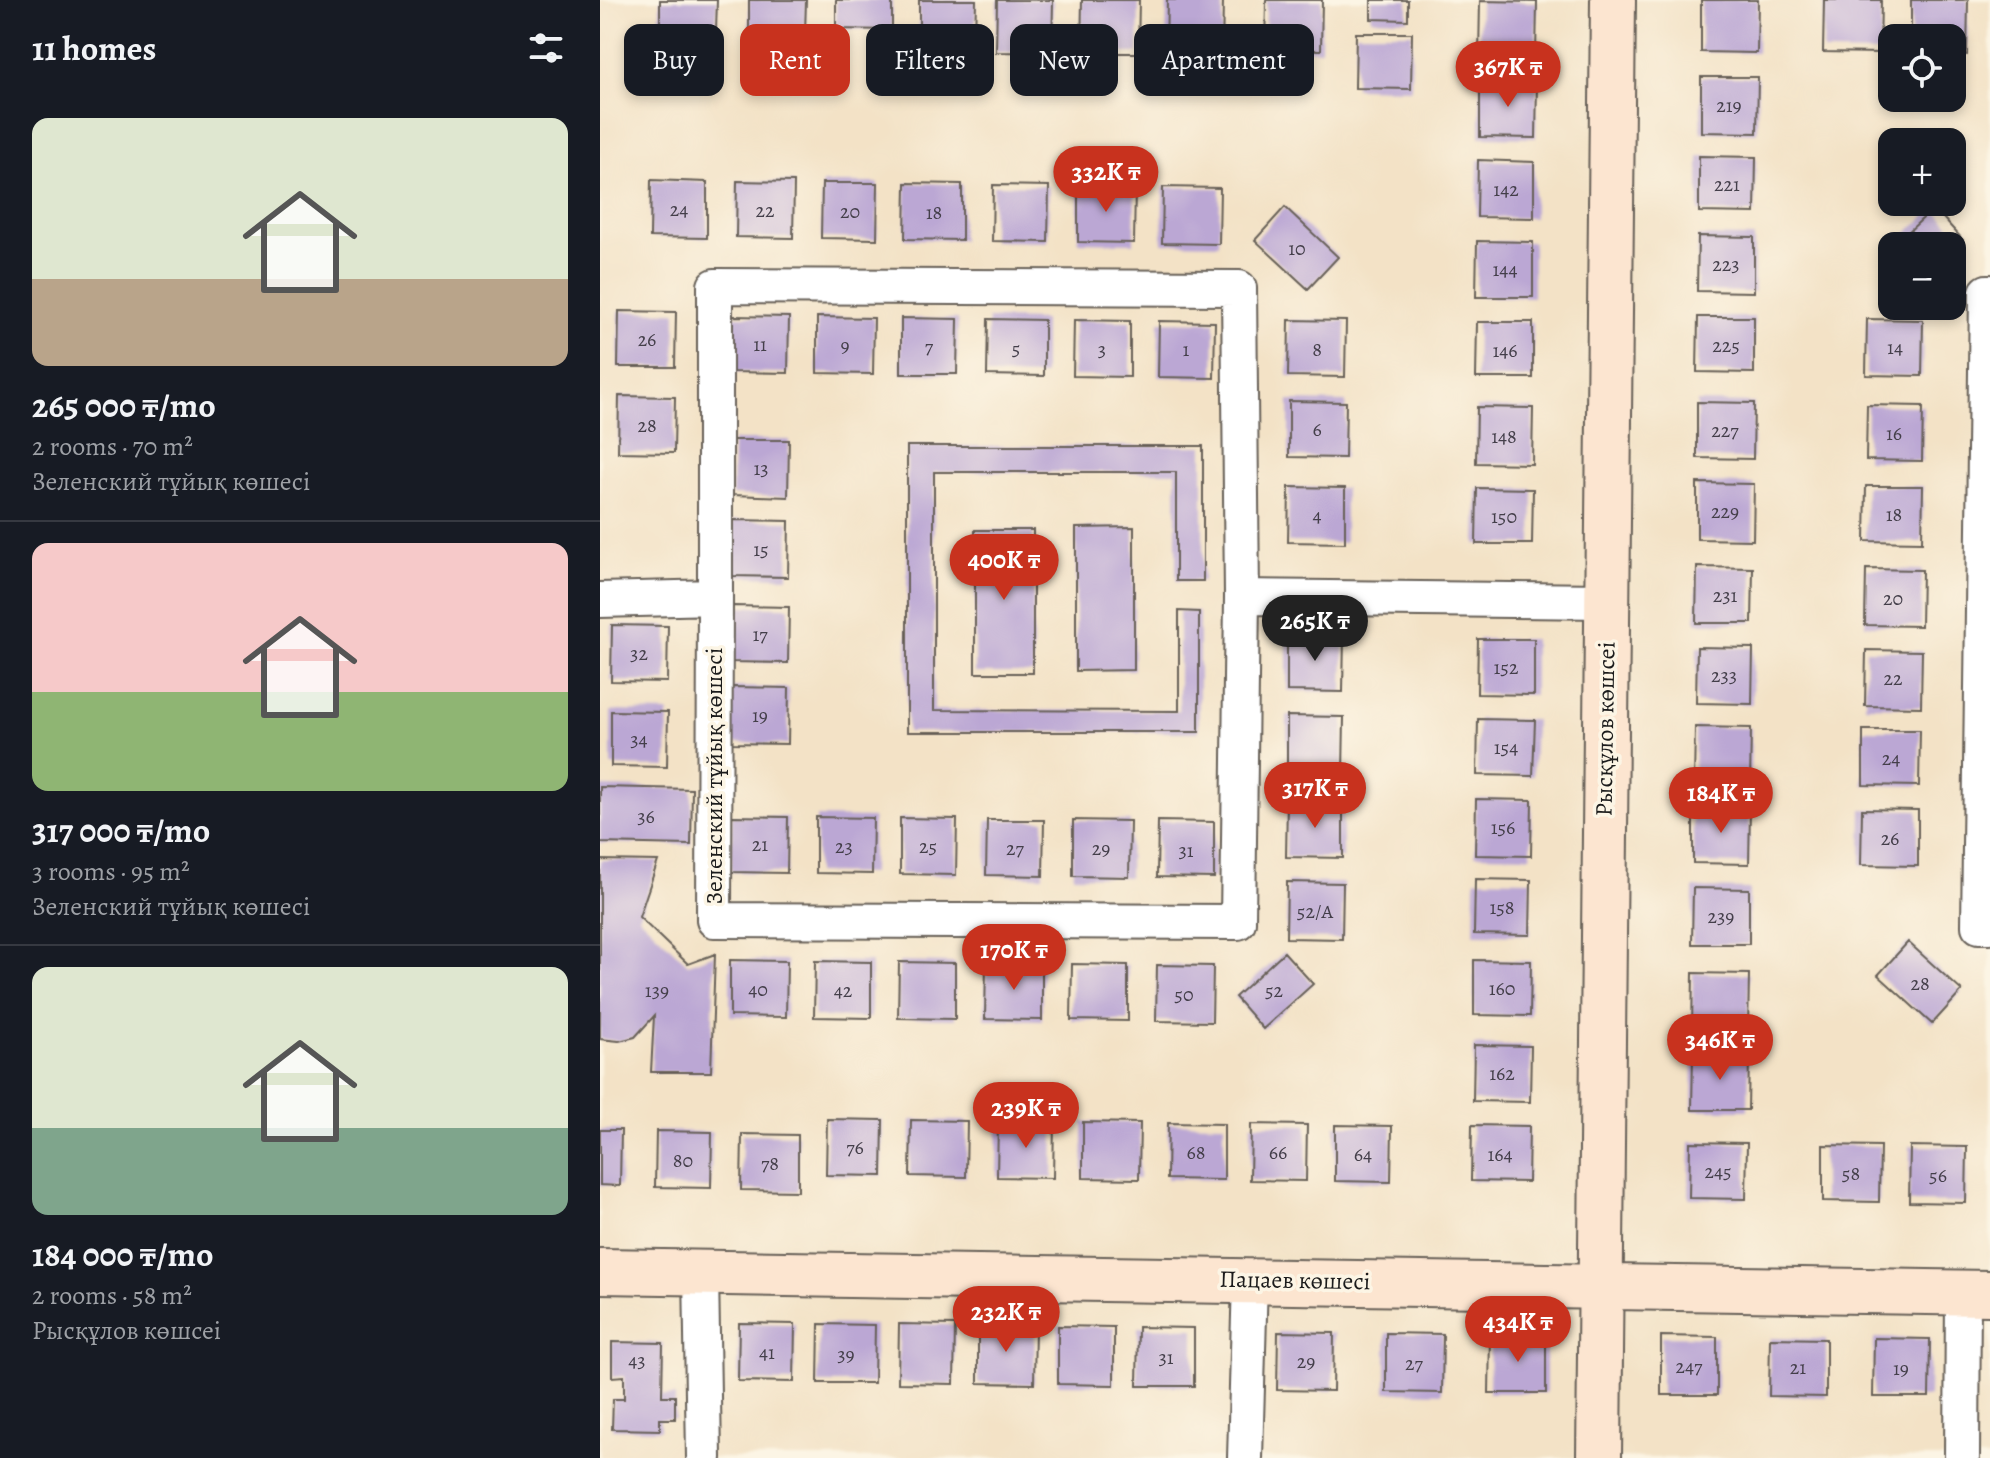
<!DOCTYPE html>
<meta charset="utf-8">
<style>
:root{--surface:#171b24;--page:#20242c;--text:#f1f3f6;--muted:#9ea1a6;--line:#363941;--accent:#c8321e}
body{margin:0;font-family:Alegreya,serif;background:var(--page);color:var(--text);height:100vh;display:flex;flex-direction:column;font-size:30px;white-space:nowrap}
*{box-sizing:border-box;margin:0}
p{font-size:26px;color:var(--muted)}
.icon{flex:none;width:44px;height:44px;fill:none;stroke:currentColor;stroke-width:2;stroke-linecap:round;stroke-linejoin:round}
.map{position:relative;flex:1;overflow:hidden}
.drawer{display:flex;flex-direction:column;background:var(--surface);width:600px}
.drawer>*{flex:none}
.hud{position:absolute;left:24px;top:24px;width:760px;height:72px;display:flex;gap:16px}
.buttons{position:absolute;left:1278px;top:24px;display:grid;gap:16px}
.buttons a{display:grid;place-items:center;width:88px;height:88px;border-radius:16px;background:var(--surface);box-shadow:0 4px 12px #0003;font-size:40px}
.price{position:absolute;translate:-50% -68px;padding:0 18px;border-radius:28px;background:var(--accent);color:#fff;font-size:26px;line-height:52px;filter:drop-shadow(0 2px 4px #0008)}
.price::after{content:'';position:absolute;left:50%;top:48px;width:24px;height:18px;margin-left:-12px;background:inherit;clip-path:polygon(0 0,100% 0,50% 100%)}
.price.on{background:#222;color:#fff}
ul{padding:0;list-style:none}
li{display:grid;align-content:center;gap:16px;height:424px;padding:0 32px}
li+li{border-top:2px solid var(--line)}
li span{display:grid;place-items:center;height:248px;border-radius:16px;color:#555}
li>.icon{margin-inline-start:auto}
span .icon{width:144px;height:144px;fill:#fffc;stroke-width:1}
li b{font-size:34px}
h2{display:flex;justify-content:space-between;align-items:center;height:96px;padding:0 32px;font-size:34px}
.chip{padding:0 28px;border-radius:16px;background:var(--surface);box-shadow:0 4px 12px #0003;font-size:28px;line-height:72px}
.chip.on{background:var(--accent);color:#fff}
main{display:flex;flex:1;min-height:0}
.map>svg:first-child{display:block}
</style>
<main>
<section class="drawer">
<h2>11 homes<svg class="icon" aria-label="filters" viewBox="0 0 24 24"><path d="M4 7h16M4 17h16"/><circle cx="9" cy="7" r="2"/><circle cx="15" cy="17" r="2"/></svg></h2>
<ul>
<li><span style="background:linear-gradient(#dfe7d0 65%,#b9a48a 0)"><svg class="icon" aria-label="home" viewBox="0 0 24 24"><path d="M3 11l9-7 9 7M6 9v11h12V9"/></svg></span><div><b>265 000 ₸/mo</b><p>2 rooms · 70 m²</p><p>Зеленский тұйық көшесі</p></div></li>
<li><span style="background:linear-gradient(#f6c9c9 60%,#8fb573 0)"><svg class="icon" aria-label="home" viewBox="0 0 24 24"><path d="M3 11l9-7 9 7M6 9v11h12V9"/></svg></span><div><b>317 000 ₸/mo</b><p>3 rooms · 95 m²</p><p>Зеленский тұйық көшесі</p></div></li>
<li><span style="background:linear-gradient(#dfe7d0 65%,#7fa58c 0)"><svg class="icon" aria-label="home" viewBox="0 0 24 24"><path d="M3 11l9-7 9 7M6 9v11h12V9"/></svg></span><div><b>184 000 ₸/mo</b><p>2 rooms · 58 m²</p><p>Рысқұлов көшсеі</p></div></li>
</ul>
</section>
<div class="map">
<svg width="1390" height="1458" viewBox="0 0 1390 1458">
<rect width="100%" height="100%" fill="#fcf5e5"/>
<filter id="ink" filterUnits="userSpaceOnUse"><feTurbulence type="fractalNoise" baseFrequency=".0125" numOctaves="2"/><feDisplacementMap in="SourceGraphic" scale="16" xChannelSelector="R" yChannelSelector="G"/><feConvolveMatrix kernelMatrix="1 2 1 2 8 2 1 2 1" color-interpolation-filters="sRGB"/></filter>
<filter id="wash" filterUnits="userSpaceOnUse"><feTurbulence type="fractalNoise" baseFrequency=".006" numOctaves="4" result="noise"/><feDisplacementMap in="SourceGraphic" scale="32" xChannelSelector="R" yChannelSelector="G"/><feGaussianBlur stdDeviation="1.8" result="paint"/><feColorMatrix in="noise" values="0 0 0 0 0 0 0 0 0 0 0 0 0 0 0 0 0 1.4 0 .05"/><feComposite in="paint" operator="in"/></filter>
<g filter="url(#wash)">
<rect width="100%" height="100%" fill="#f3e2c6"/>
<g id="blocks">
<path fill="#bba7d4" d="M60 0H117L116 31 60 30Z
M149 0H206L205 33 149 32Z
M236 0H292V30L236 29Z
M319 0H376L375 37 319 35Z
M397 0H453L452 53 396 52Z
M482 0H539L538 53H481Z
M567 0H623L622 55 566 53Z
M666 0H722L721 50 665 49Z
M771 0H808V20L771 19Z
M1101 0H1158L1157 53 1101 52Z
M1224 0H1281L1280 53 1223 52Z
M1311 0H1368L1367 55 1352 54V38H1311Z
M880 1 937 2 936 57 879 56Z
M756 33H812L811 89 755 88Z
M1101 77H1158L1157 133 1101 132Z
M880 81 937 82 936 138 880 137Z
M1099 156 1156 157 1155 213 1099 212Z
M878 160 934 162V218L877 217Z
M51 180 107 182V238L50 237Z
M137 181 194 182 193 238 136 237Z
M222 183H278L277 239 221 238Z
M306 183 362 184V240L305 239Z
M393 185 449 186 448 242 392 241Z
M478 186 535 187 534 243 478 242Z
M563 187 620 188 619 244 562 243Z
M685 207 738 257 708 289 655 240Z
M1334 208 1363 240 1352 250V246H1293Z
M1098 236 1154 237V292L1097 291Z
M877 241 933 242V297H876Z
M19 311 76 312 75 367H18Z
M133 316 189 317 188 373 132 372Z
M217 317 274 318 273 374 217 373Z
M1098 317H1154V373L1097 372Z
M301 318 358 319 357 374H301Z
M388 319 444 320V376L387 375Z
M1267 319 1323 320 1322 376 1266 375Z
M474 320 530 321V377L473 376Z
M689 320 746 321 745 377 688 376Z
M559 321 615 322 614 378 558 377Z
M877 322H933V378H876Z
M19 396 75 397 74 453 18 452Z
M689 401 746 402 745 458 689 457Z
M1097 402 1154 403 1153 459 1097 458Z
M1267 405 1323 406 1322 461 1266 460Z
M877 407 933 408 932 464 876 463Z
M133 440H189L188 497 132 495Z
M307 446H603V581H576V472H334V710L579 711V611L599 612V732H307Z
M1097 483 1154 484 1153 540 1097 539Z
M1266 486H1323L1322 542 1265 541Z
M689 487 745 488V543L688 542Z
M877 488 933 489 932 544H876Z
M133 520 189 521 188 577 132 576Z
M534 527V670L476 671V528Z
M375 530H433V673H375Z
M1097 567 1153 568 1152 623H1096Z
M1266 569 1322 570 1321 626 1265 625Z
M132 606 189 607 188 663 132 662Z
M12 625 68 626 67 682 11 681Z
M687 635 744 636 743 692 687 691Z
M878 639H934V695L877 694Z
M1097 647 1153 648 1152 704 1096 703Z
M1266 650 1322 651 1321 707 1265 706Z
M132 687 189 688 188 744 132 743Z
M11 711 68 712 67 767 11 766Z
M687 716 744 717 743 773 687 772Z
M878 719 935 720 933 776 877 775Z
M1095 727 1151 728 1150 784 1094 783Z
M1263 730H1320L1319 786 1263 785Z
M0 787 92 789 91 845 0 843Z
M876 799 932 800 931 856 875 855Z
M687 801 743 802V858L686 857Z
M1093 807 1150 808 1149 864 1093 863Z
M1262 809 1318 810V866L1261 865Z
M132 816 188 817 187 873 131 872Z
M216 817 273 818 272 874 216 873Z
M300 818 357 819 356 875 300 874Z
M387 820H444L443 876 386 875Z
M473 820 530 821 529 877 473 876Z
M558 821 614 822V878L557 877Z
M0 860 58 861 39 917 88 964 115 954 111 1072H51L54 1016 35 1037 19 1041 0 1039Z
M875 879 931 880 930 935 874 934Z
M687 882 743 883 742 939 686 938Z
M1093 888 1149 889V944H1092Z
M1308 942 1362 991 1332 1024 1278 975Z
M684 952 713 984 663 1029 635 997Z
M130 960 187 961 186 1017 130 1016Z
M874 960 931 961 930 1016 874 1015Z
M215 961 271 962V1018L214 1017Z
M299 962 355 963V1019L298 1018Z
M386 963 442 964V1020L385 1019Z
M472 964 528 965V1021L471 1020Z
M557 965 613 966 612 1022 556 1021Z
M1093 973 1149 974 1148 1030 1092 1029Z
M874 1045 931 1046 930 1102 873 1101Z
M1093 1054 1149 1055 1148 1110H1092Z
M227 1119 283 1120 282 1176 226 1175Z
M311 1120 367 1121 366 1177 310 1176Z
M398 1122H454L453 1178 397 1177Z
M483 1122 540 1123 539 1179 483 1178Z
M568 1123 624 1124V1180L567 1179Z
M651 1124 707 1125 706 1181 650 1180Z
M735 1125 792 1126 791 1182 735 1181Z
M872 1125 929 1126 928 1182 871 1181Z
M0 1130H21L20 1186 0 1185Z
M56 1131 112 1132 111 1188 55 1187Z
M142 1134 198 1135V1191L141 1190Z
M1090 1142 1147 1143 1146 1199 1089 1198Z
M1223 1145 1280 1146 1279 1202 1223 1201Z
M1310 1146 1367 1147 1366 1203 1309 1202Z
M139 1323 195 1324 194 1382 138 1381Z
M219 1324 275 1325 274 1383H218Z
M299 1324 355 1325 354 1384 298 1383Z
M378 1325 435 1326 434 1384 378 1383Z
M458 1326 514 1327V1385L458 1384Z
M538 1327 594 1328V1386H537Z
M678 1332 734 1333 733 1391 677 1390Z
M786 1333 843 1334 842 1393 786 1392Z
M890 1334 946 1335V1393H889Z
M1061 1336 1117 1337V1395H1061Z
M1170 1338 1226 1339V1397L1169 1396Z
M1274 1338 1330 1339 1329 1397H1273Z
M12 1342 63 1343 62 1396H75V1419H60V1430L12 1429 13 1399H24V1376L12 1377Z"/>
</g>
</g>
<g filter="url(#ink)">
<use href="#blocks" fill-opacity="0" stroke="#676158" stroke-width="2"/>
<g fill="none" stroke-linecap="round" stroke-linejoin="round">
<g stroke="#676158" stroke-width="38">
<path id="street" d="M1390 292H1387L1379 926H1390
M115 597 114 920 638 922 642 597 1006 601
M0 600 115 597V286L639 288 642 597
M101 1272 104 1458
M645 1458 650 1279
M1362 1458 1363 1292"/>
</g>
<g stroke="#676158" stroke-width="48">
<path id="secondary" d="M0 1271 1390 1293
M999 1458 1013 0"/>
</g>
<use href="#street" stroke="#fff" stroke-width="34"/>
<use href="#secondary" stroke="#fce5d0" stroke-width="44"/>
</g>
</g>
<g text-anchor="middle" stroke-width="7" stroke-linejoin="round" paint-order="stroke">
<g font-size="20" fill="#443f4a">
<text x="1129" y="112">219</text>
<text x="1127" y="191">221</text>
<text x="906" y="196">142</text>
<text x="79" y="216">24</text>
<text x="165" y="217">22</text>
<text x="250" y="218">20</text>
<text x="334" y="219">18</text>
<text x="697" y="255">10</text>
<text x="1126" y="271">223</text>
<text x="905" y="276">144</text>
<text x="47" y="346">26</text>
<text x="160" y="351">11</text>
<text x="245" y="352">9</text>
<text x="1126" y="352">225</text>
<text x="329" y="353">7</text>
<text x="1295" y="354">14</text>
<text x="416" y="355">5</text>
<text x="502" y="356">3</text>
<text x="586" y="356">1</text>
<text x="717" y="356">8</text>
<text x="905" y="357">146</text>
<text x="47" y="432">28</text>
<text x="717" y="436">6</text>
<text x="1125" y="437">227</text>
<text x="1294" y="440">16</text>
<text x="904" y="443">148</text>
<text x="161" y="475">13</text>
<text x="1125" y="518">229</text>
<text x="1294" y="521">18</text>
<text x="717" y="522">4</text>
<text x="904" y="523">150</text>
<text x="161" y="556">15</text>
<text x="1125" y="602">231</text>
<text x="1293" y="605">20</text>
<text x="160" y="641">17</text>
<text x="39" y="660">32</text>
<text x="906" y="674">152</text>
<text x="1124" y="682">233</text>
<text x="1293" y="685">22</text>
<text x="160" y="722">19</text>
<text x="39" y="746">34</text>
<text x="906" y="754">154</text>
<text x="1291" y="765">24</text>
<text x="46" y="823">36</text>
<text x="903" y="834">156</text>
<text x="1290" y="845">26</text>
<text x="160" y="851">21</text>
<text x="244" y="853">23</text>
<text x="328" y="853">25</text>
<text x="415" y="855">27</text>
<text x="501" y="855">29</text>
<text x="586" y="857">31</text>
<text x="902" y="914">158</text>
<text x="715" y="918">52/А</text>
<text x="1121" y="923">239</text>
<text x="1320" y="990">28</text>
<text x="902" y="995">160</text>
<text x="158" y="996">40</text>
<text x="57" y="997">139</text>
<text x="243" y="997">42</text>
<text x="674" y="997">52</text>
<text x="584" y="1001">50</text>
<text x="902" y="1080">162</text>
<text x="255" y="1154">76</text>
<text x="596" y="1159">68</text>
<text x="678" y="1159">66</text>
<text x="763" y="1161">64</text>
<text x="900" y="1161">164</text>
<text x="83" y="1167">80</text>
<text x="170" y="1170">78</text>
<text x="1118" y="1178">245</text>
<text x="1251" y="1180">58</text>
<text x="1338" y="1182">56</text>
<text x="167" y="1359">41</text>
<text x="246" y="1361">39</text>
<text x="566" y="1364">31</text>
<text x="37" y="1367">43</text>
<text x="706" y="1368">29</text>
<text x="814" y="1370">27</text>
<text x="1089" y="1373">247</text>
<text x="1198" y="1374">21</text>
<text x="1301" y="1375">19</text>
</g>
<g font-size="24" fill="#1c1c1c" stroke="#fcf5e5">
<text transform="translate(1005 729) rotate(-89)" y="8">Рысқұлов көшсеі</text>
<text transform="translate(114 776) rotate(-90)" y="8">Зеленский тұйық көшесі</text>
<text transform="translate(695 1280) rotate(1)" y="8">Пацаев көшесі</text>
</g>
</g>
</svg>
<div class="buttons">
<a><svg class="icon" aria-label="locate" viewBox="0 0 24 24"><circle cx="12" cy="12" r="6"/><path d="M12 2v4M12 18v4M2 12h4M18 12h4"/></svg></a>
<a>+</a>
<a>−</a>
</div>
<b class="price" style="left:908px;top:109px">367K ₸</b>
<b class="price" style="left:506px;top:214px">332K ₸</b>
<b class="price" style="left:404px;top:602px">400K ₸</b>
<b class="price on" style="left:715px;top:663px">265K ₸</b>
<b class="price" style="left:715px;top:830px">317K ₸</b>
<b class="price" style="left:1121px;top:835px">184K ₸</b>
<b class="price" style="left:414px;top:992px">170K ₸</b>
<b class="price" style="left:1120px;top:1082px">346K ₸</b>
<b class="price" style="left:426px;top:1150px">239K ₸</b>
<b class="price" style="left:406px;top:1354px">232K ₸</b>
<b class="price" style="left:918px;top:1364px">434K ₸</b>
<div class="hud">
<a class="chip">Buy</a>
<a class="chip on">Rent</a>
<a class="chip">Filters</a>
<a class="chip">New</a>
<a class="chip">Apartment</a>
</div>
</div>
</main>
